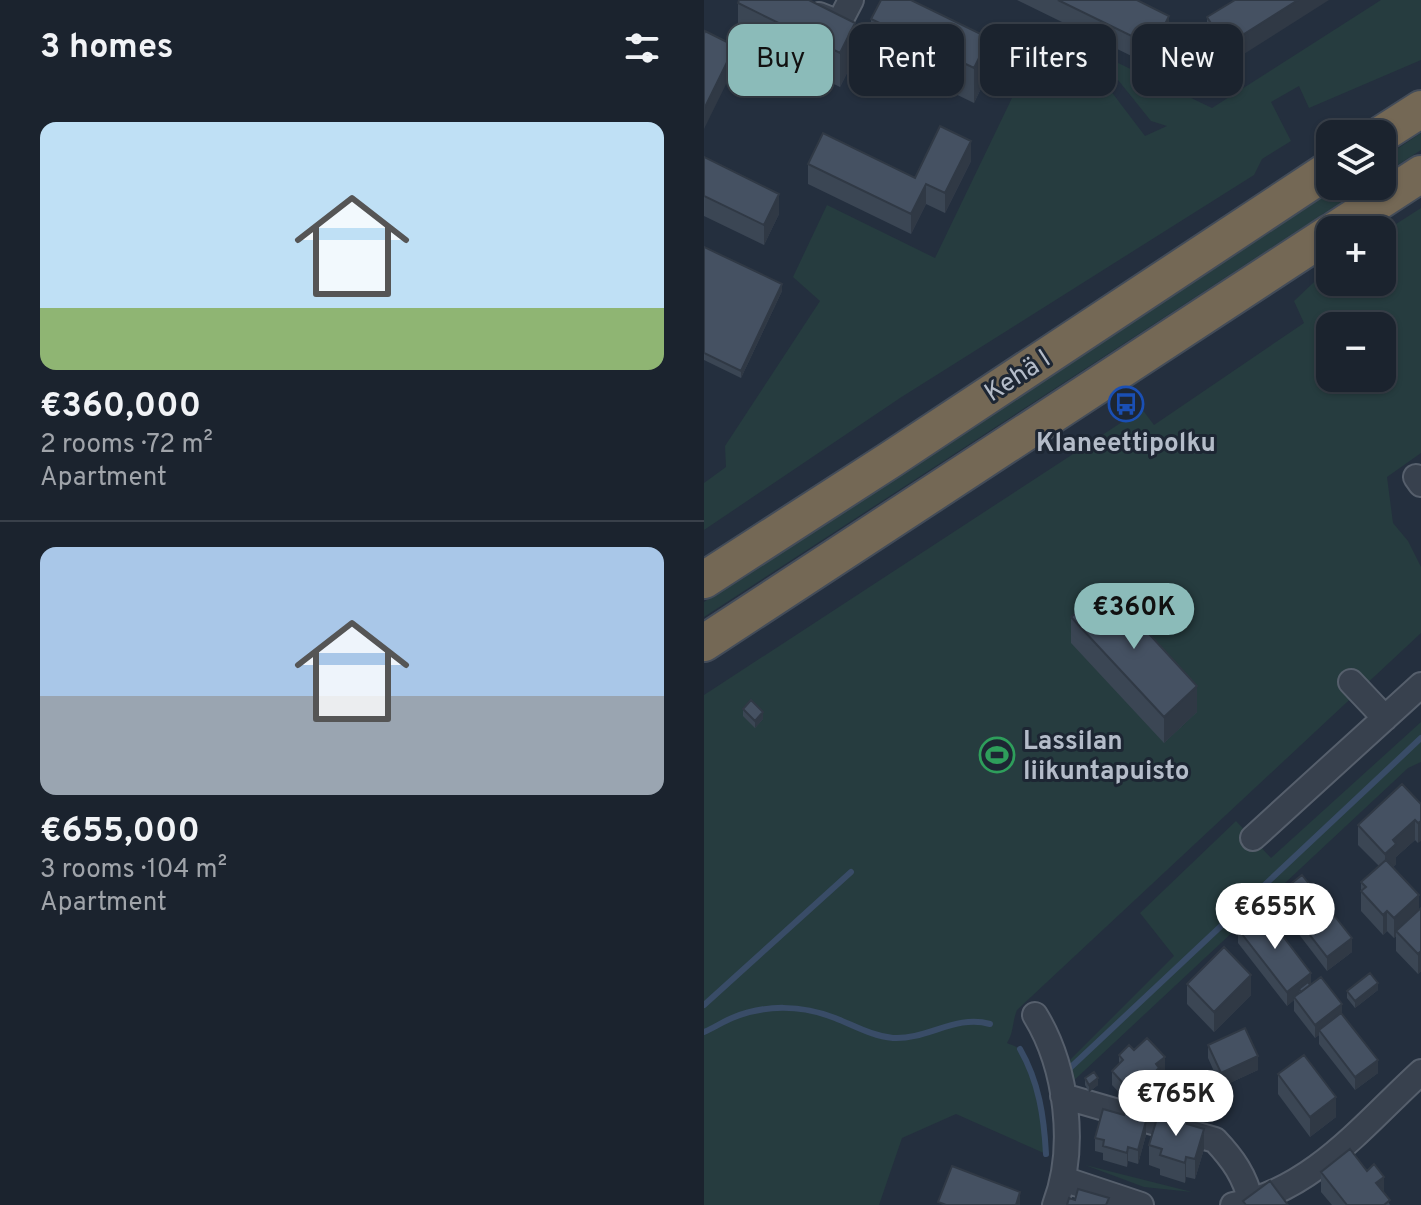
<!DOCTYPE html>
<meta charset="utf-8">
<style>
:root{--surface:#1b232e;--page:#282f3a;--text:#f1f3f6;--muted:#a0a4aa;--line:#39404a;--accent:#8bbbb9}
body{margin:0;font-family:Overpass,sans-serif;background:var(--page);color:var(--text);height:100vh;display:flex;flex-direction:column;font-size:30px;white-space:nowrap}
*{box-sizing:border-box;margin:0}
p{font-size:26px;color:var(--muted)}
.icon{flex:none;width:44px;height:44px;fill:none;stroke:currentColor;stroke-width:2;stroke-linecap:round;stroke-linejoin:round}
.map{position:relative;flex:1;overflow:hidden}
.sheet{display:flex;flex-direction:column;background:var(--surface);width:704px}
.sheet>*{flex:none}
.banner{position:absolute;left:24px;top:24px;width:572px;height:72px;display:flex;gap:16px}
.buttons{position:absolute;left:612px;top:120px;display:grid;gap:16px}
.buttons a{display:grid;place-items:center;width:80px;height:80px;border-radius:16px;background:var(--surface);box-shadow:0 2px 6px #0004,0 0 0 2px var(--line);font-size:40px}
.price{position:absolute;translate:-50% -68px;padding:0 18px;border-radius:28px;background:#fff;color:#222;font-size:26px;line-height:52px;filter:drop-shadow(0 2px 4px #0008)}
.price::after{content:'';position:absolute;left:50%;top:48px;width:24px;height:18px;margin-left:-12px;background:inherit;clip-path:polygon(0 0,100% 0,50% 100%)}
.price.on{background:var(--accent);color:#111}
ul{padding:0;list-style:none}
li{display:grid;align-content:center;gap:16px;height:424px;padding:0 40px}
li+li{border-top:2px solid var(--line)}
li span{display:grid;place-items:center;height:248px;border-radius:16px;color:#555}
li>.icon{margin-inline-start:auto}
span .icon{width:144px;height:144px;fill:#fffc;stroke-width:1}
li b{font-size:34px}
h2{display:flex;justify-content:space-between;align-items:center;height:96px;padding:0 40px;font-size:34px}
.tag{padding:0 28px;border-radius:16px;background:var(--surface);box-shadow:0 2px 6px #0004,0 0 0 2px var(--line);font-size:28px;line-height:72px}
.tag.on{background:var(--accent);color:#111}
main{display:flex;flex:1;min-height:0}
.map>svg:first-child{display:block}
</style>
<main>
<section class="sheet">
<h2>3 homes<svg class="icon" aria-label="filters" viewBox="0 0 24 24"><path d="M4 7h16M4 17h16"/><circle cx="9" cy="7" r="2"/><circle cx="15" cy="17" r="2"/></svg></h2>
<ul>
<li><span style="background:linear-gradient(#bfe0f5 75%,#8fb573 0)"><svg class="icon" aria-label="home" viewBox="0 0 24 24"><path d="M3 11l9-7 9 7M6 9v11h12V9"/></svg></span><div><b>€360,000</b><p>2 rooms · 72 m²</p><p>Apartment</p></div></li>
<li><span style="background:linear-gradient(#a9c7e8 60%,#9aa5b1 0)"><svg class="icon" aria-label="home" viewBox="0 0 24 24"><path d="M3 11l9-7 9 7M6 9v11h12V9"/></svg></span><div><b>€655,000</b><p>3 rooms · 104 m²</p><p>Apartment</p></div></li>
</ul>
</section>
<div class="map">
<svg width="717" height="1205" viewBox="0 0 717 1205">
<rect width="100%" height="100%" fill="#242f3e"/>
<path fill="#263c3f" fill-rule="evenodd" d="M677 0H717V60L605 108 595 86 567 102 587 141 558 159 550 175 196 398 0 530V483L22 467 21 446 116 301 89 277 123 205 231 258 334 44 377 64 400 82 441 136 463 126 447 121 406 70 362 38 508 108Z
M717 133V150L678 175V159Z
M636 186H662L0 617V602Z
M717 208V453L683 477 689 523 704 541 717 567V633L313 1010C308 1022 310 1032 303 1043 307 1045 312 1046 315 1049 337 1067 341 1127 342 1154L252 1114 198 1138 175 1205H0V695L438 409 450 425 600 323 590 301 626 267V282H678V233ZM626 326H678V378H626Z
M717 722V762L704 768 365 1085 364 1062 470 956 436 913 532 821 567 858Z
M381 1165 488 1192 440 1187Z"/>
<g fill="none" stroke-linecap="round" stroke-linejoin="round">
<path stroke="#394c67" stroke-width="6" d="M0 1005 147 872
M0 1032C10 1028 18 1022 28 1018 61 1004 98 1005 131 1018 151 1026 168 1036 189 1038 223 1040 252 1014 286 1024
M316 1049C335 1082 340 1117 342 1154
M366 1068 717 738"/>
<g stroke="#565f6c" stroke-width="28">
<path id="minor" d="M115 15 135 23 147 0
M712 477 717 484
M647 682 681 718
M549 838 717 685
M331 1015C363 1067 373 1148 351 1205
M359 1096 511 1140C529 1159 541 1176 547 1202
M359 1179 437 1205
M529 1205C608 1191 660 1124 717 1072"/>
</g>
<g stroke="#434c59" stroke-width="40">
<path id="highway" d="M678 134 717 109
M631 230 717 174
M0 580 186 460 626 169
M0 643 626 233"/>
</g>
<use href="#minor" stroke="#38414e" stroke-width="24"/>
<use href="#highway" stroke="#746855" stroke-width="36"/>
</g>
<path fill="#3b4654" d="M313 0H433L465 36 450 67Z
M531 0 521 66 503 37V17Z
M34 3 151 57 136 87 34 37Z
M167 19 285 72 270 103 167 53Z
M0 157 75 214 60 245 0 216Z
M267 161 241 213 222 204 207 234 104 184V164L211 178Z
M0 247 78 291 37 378 0 360Z
M367 617 493 712 460 743 367 643Z
M39 709 59 719 51 728 39 716Z
M717 804 714 843 711 840 692 857V864L689 867 715 910 717 908V971L714 974 692 951V936L690 938 683 931 679 935 657 911V882L675 866 654 845V825Z
M574 894 648 952 623 971 574 907Z
M534 929 607 984 638 1014 674 1073 651 1090 615 1044V1035L611 1038 590 1011V1000L583 1006 534 943Z
M483 984 547 995 510 1032 483 1004Z
M674 990 651 1008 643 998V991Z
M504 1045 554 1070 517 1087 504 1058Z
M430 1050 461 1070 455 1075V1082L435 1101 432 1097 425 1103 408 1085V1071L415 1064V1055Z
M574 1074 632 1117 606 1137 574 1094Z
M381 1078 394 1085 385 1092 381 1085Z
M436 1119 442 1135 434 1164 424 1161 423 1167 399 1160V1153L391 1151V1138Z
M484 1124 500 1149 491 1179 482 1177 481 1183 456 1175V1169L445 1165V1145Z
M617 1172 680 1193 686 1205H628L617 1192Z"/>
<path fill="#303945" d="M594 0H625L521 66V46Z
M465 16V36L450 67V47Z
M151 23V57L136 87V53Z
M285 38V72L270 103V68Z
M31 46V66L0 129V109Z
M267 141V161L241 213V193Z
M222 184V204L207 234V214Z
M75 194V214L60 245V225Z
M78 284V291L37 378V371Z
M493 686V712L460 743V717Z
M59 712V719L51 728V721Z
M711 820V840L692 857V864L681 874V854L689 840Z
M717 821V841L714 843V823Z
M715 895V915L692 931V936L690 938V918Z
M683 911V931L679 935V915Z
M648 938V952L623 971V957Z
M717 951V971L714 974V954Z
M607 973V987L595 989V996L590 997V1000L583 1006V992Z
M547 975V995L510 1032V1012Z
M674 983V990L651 1008V1001Z
M638 1004V1018L621 1024V1031L615 1030V1035L611 1038V1025Z
M554 1056V1070L517 1087V1073Z
M461 1057V1070L455 1075V1082L435 1101V1087L452 1064Z
M674 1060V1073L651 1090V1077Z
M394 1078V1085L385 1092V1085Z
M432 1083V1097L425 1103V1090Z
M632 1097V1117L606 1137V1117Z
M442 1121V1135L434 1164V1150Z
M500 1129V1149L491 1179V1159Z
M424 1147V1161L423 1167V1153Z
M482 1157V1177L481 1183V1163Z
M680 1177V1197L672 1183Z
M316 1192V1205H312Z"/>
<path fill="#455162" stroke="#303945" stroke-width="2" d="M35 0H105L151 23 136 53 34 3Z
M177 0H207L285 38 270 68 167 19Z
M354 0H433L465 16 450 47Z
M531 0H594L521 46 503 17Z
M1 31 31 46 0 109V34Z
M236 126 267 141 241 193 222 184 207 214 104 164 119 133 211 178Z
M0 157 75 194 60 225 0 196Z
M0 247 78 284 37 371 0 353Z
M401 586 493 686 460 717 367 617Z
M47 700 59 712 51 721 39 709Z
M698 784 717 804V821L714 823 711 820 689 840 692 844 681 854 654 825Z
M682 860 715 895 690 918 683 911 679 915 657 891 662 887 657 882Z
M598 875 648 938 623 957 574 894Z
M717 908V951L714 954 692 931Z
M559 910 607 973 583 992 534 929Z
M520 947 547 975 510 1012 483 984Z
M666 973 674 983 651 1001 643 991Z
M617 977 638 1004 611 1025 590 997Z
M604 982 606 985 597 992 595 989Z
M637 1013 674 1060 651 1077 615 1030Z
M541 1028 554 1056 517 1073 504 1045Z
M443 1038 461 1057 452 1064 455 1068 435 1087 432 1083 425 1090 408 1071 419 1060 415 1055 425 1045 430 1050Z
M600 1055 632 1097 606 1117 574 1074Z
M390 1072 394 1078 385 1085 381 1078Z
M422 1108 436 1112 434 1119 442 1121 434 1150 424 1147 423 1153 399 1146 400 1140 391 1138 399 1109 420 1115Z
M469 1114 484 1118 483 1124 500 1129 491 1159 482 1157 481 1163 456 1155 458 1149 445 1145 454 1115 468 1119Z
M646 1149 663 1171 670 1164 680 1177 672 1183 686 1200 680 1205H643L617 1172Z
M248 1166 316 1192 312 1205H242L234 1202Z
M566 1181 584 1205H542L539 1201Z
M374 1189 405 1198 402 1205H363L365 1198 371 1200Z"/>
<defs>
<g id="bus-ring" transform="scale(1.8)"><circle r="9.5" fill="#1d2633" stroke="#1a4fb4" stroke-width="1.5"/><path d="M-5-6H5V4H4V6H2V4H-2V6H-4V4H-5ZM-3.5-4V0h7V-4ZM-3.5 1.2v1.5H-2V1.2ZM2 1.2v1.5H3.5V1.2Z" fill="#1a4fb4"/></g>
<g id="stadium-ring" transform="scale(1.8)"><circle r="9.5" fill="#1d2633" stroke="#2e9e5b" stroke-width="1.5"/><path d="M0-5a6.5 5 0 1 0 0 10a6.5 5 0 1 0 0-10ZM-3.5-1.8h7v3.6h-7Z" fill="#2e9e5b"/></g>
</defs>
<g fill-rule="evenodd">
<use href="#bus-ring" x="422" y="404"/>
<use href="#stadium-ring" x="293" y="755"/>
</g>
<g text-anchor="middle" stroke-width="6" stroke-linejoin="round" paint-order="stroke">
<g font-size="26" fill="#b4bcc9" stroke="#1d2633">
<text transform="translate(313 375) rotate(-33)" y="9">Kehä I</text>
</g>
<g font-size="26" font-weight="bold" fill="#b4bcc9" stroke="#1d2633">
<text x="422" y="451">Klaneettipolku</text>
<text x="319" y="749" text-anchor="start">Lassilan<tspan x="319" dy="30">liikuntapuisto</tspan></text>
</g>
</g>
</svg>
<div class="buttons">
<a><svg class="icon" aria-label="layers" viewBox="0 0 24 24"><path d="M12 4l9 5-9 5-9-5zM3 14l9 5 9-5"/></svg></a>
<a>+</a>
<a>−</a>
</div>
<b class="price on" style="left:430px;top:651px">€360K</b>
<b class="price" style="left:571px;top:951px">€655K</b>
<b class="price" style="left:472px;top:1138px">€765K</b>
<div class="banner">
<a class="tag on">Buy</a>
<a class="tag">Rent</a>
<a class="tag">Filters</a>
<a class="tag">New</a>
</div>
</div>
</main>
